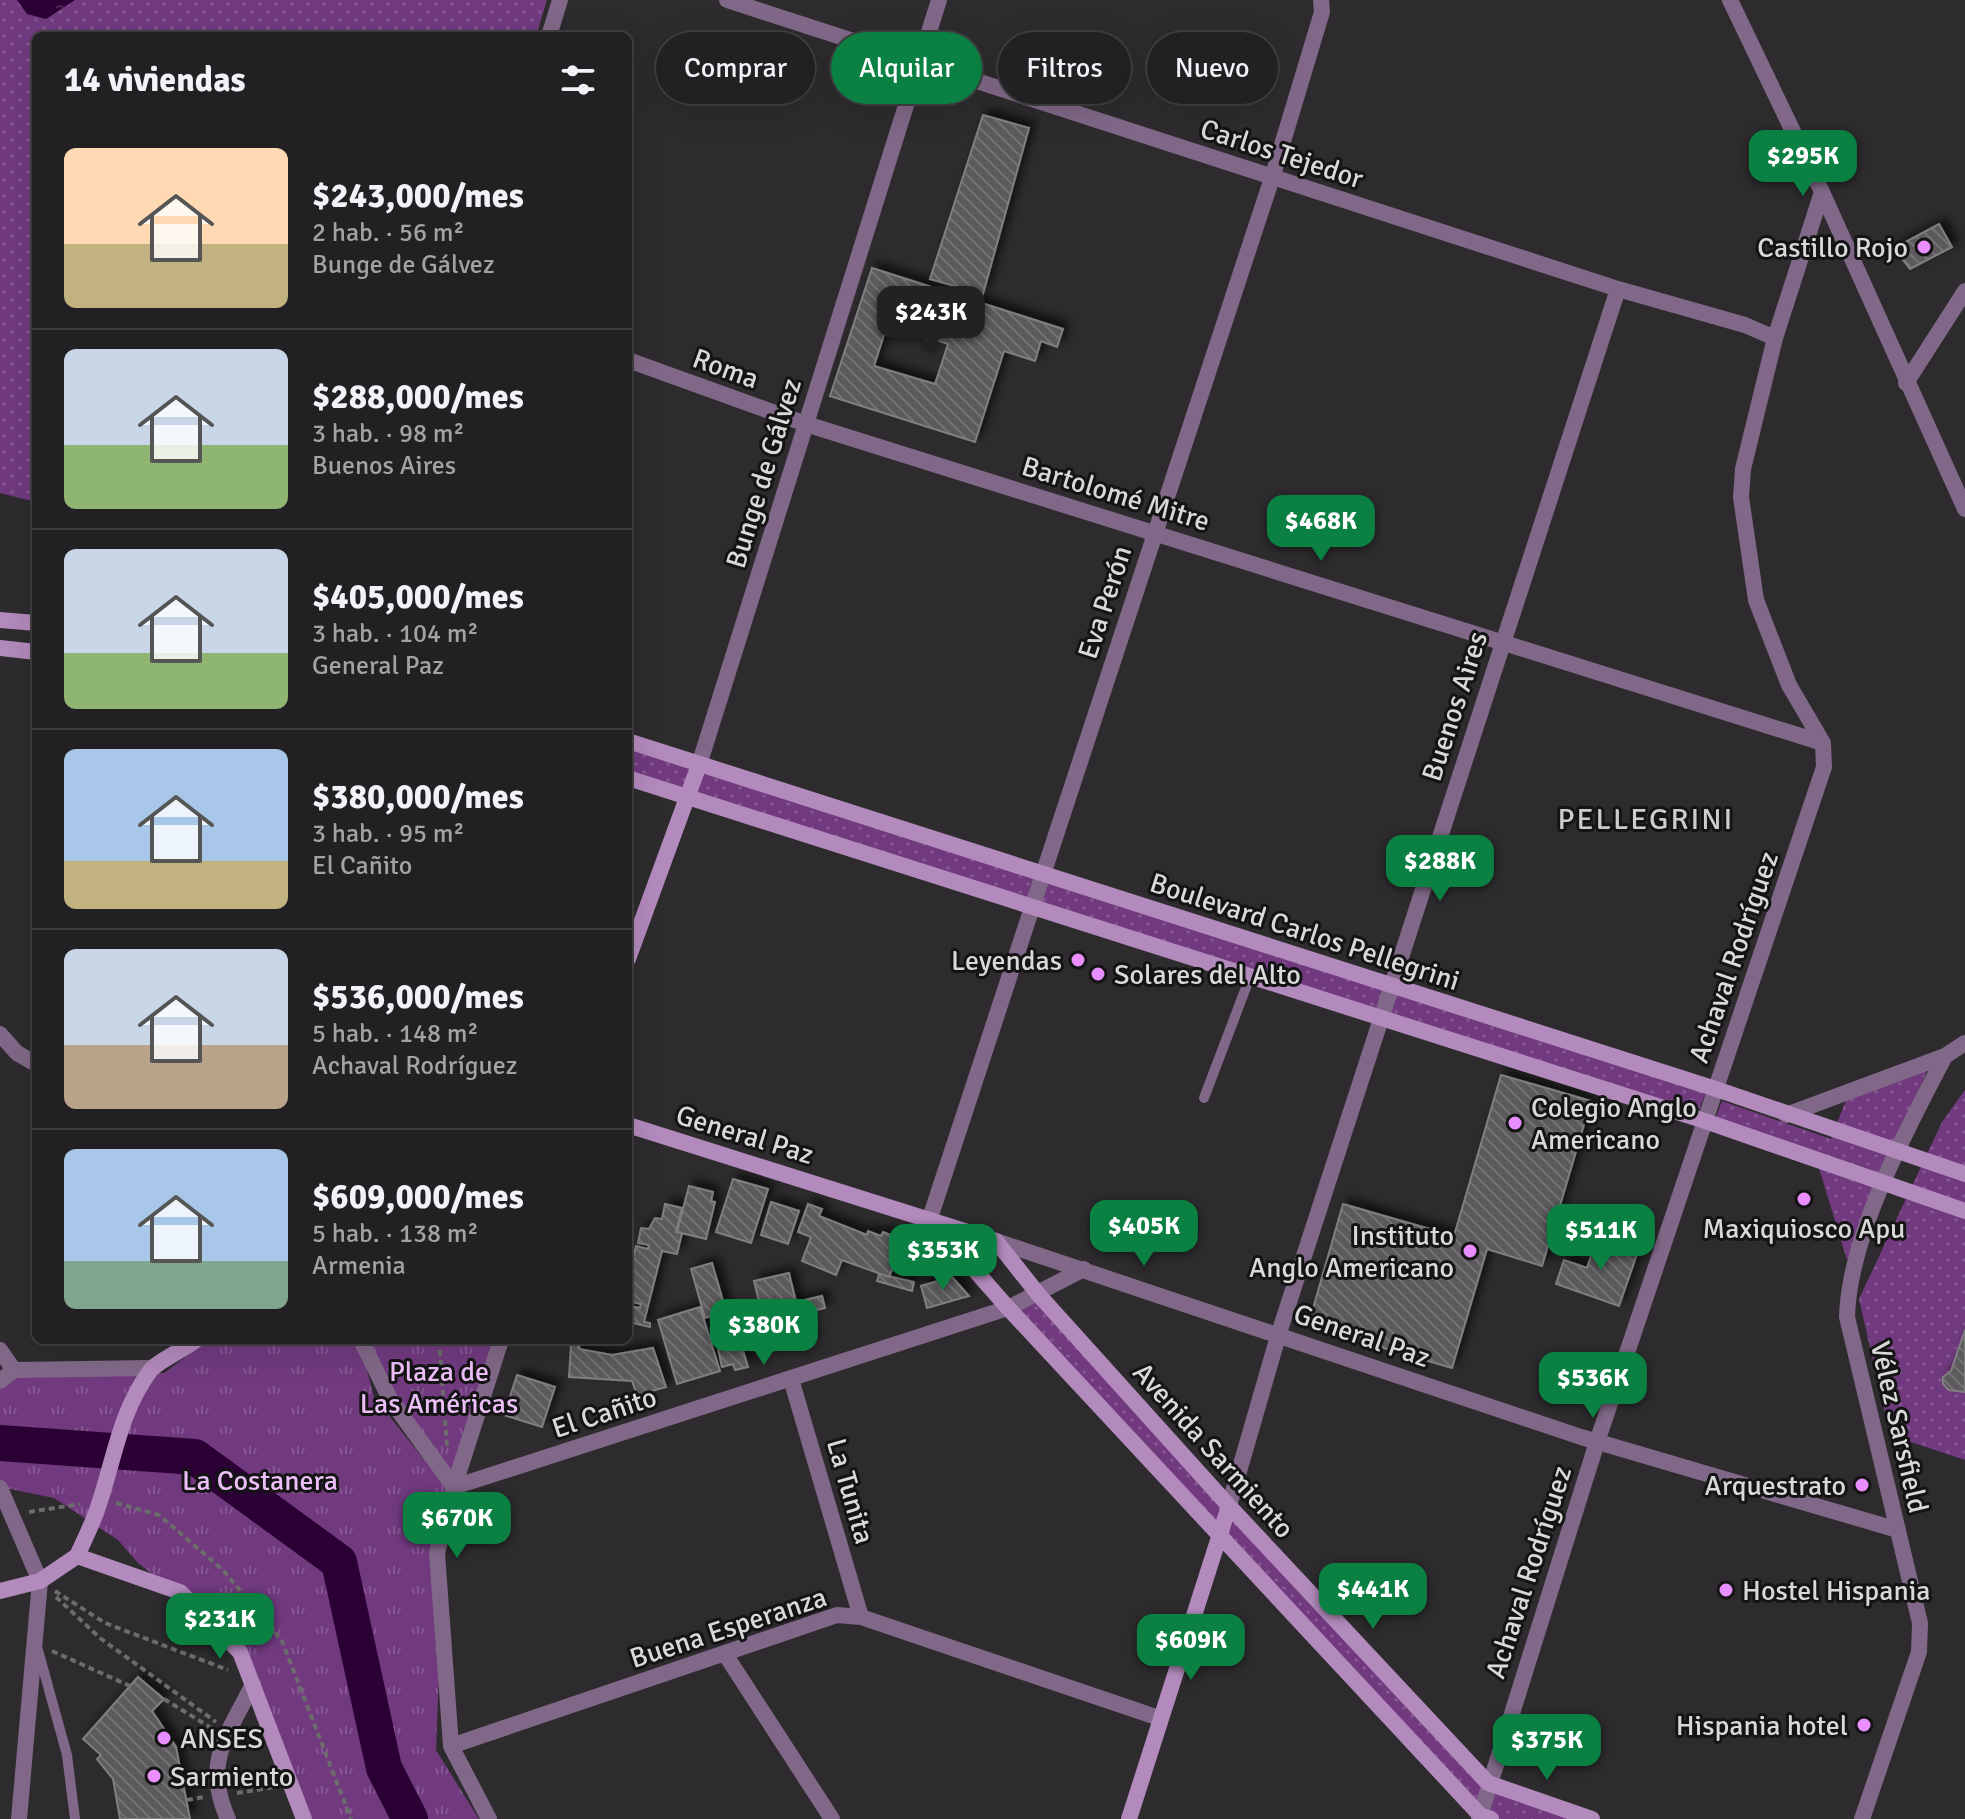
<!DOCTYPE html>
<html lang="es">
<meta charset="utf-8">
<style>
:root{--surface:#222022;--page:#2a282a;--text:#f1f3f6;--muted:#a2a3a5;--line:#3f3e40;--accent:#0b8043}
body{margin:0;font-family:Signika,sans-serif;background:var(--page);color:var(--text);height:100vh;display:flex;flex-direction:column;font-size:30px;white-space:nowrap}
*{box-sizing:border-box;margin:0}
p{font-size:26px;color:var(--muted)}
.icon{flex:none;width:44px;height:44px;fill:none;stroke:currentColor;stroke-width:2;stroke-linecap:round;stroke-linejoin:round}
.map{position:relative;flex:1;overflow:hidden}
.details{position:absolute;left:32px;top:32px;width:600px;height:1312px;display:flex;flex-direction:column;background:var(--surface);border-radius:12px;box-shadow:0 8px 32px #0002,0 0 0 2px var(--line)}
.details>*{flex:none}
.guide{position:absolute;left:656px;top:32px;width:760px;height:72px;display:flex;gap:16px}
.price{position:absolute;translate:-50% -68px;padding:0 18px;border-radius:16px;background:var(--accent);color:#fff;font-size:26px;line-height:52px;filter:drop-shadow(0 2px 4px #0008)}
.price::after{content:'';position:absolute;left:50%;top:48px;width:24px;height:18px;margin-left:-12px;background:inherit;clip-path:polygon(0 0,100% 0,50% 100%)}
.price.current{background:#222;color:#fff}
ul{padding:0;list-style:none}
li{display:flex;align-items:center;gap:24px;height:200px;padding:0 32px}
li+li{border-top:2px solid var(--line)}
li span{display:grid;place-items:center;flex:none;width:224px;height:160px;border-radius:12px;color:#555}
li>.icon{margin-inline-start:auto}
span .icon{width:96px;height:96px;fill:#fffc;stroke-width:1}
li b{font-size:34px}
h2{display:flex;justify-content:space-between;align-items:center;height:96px;padding:0 32px;font-size:34px}
.pill{padding:0 28px;border-radius:36px;background:var(--surface);box-shadow:0 8px 32px #0002,0 0 0 2px var(--line);font-size:28px;line-height:72px}
.pill.current{background:var(--accent);color:#fff}
.map>svg:first-child{display:block}
</style>
<div class="map">
<svg width="1965" height="1819" viewBox="0 0 1965 1819">
<defs>
<pattern id="grass-dots" width="8" height="8" patternUnits="userSpaceOnUse" patternTransform="scale(2)"><rect width="8" height="8" fill="#713a7f"/><path d="M2 2h.1M6 6h.1" fill="none" stroke="#855691" stroke-width="1.8" stroke-linecap="round"/></pattern>
<pattern id="park-tufts" width="24" height="20" patternUnits="userSpaceOnUse" patternTransform="scale(2)"><rect width="24" height="20" fill="#713a7f"/><path d="M3 7l-1-3M5 7V3M7 7l1-3M15 17l-1-3M17 17v-4M19 17l1-3" fill="none" stroke="#855691"/></pattern>
<pattern id="water-ripples" width="26" height="14" patternUnits="userSpaceOnUse" patternTransform="scale(2)"><rect width="26" height="14" fill="#2b0135"/><path d="M2 4q2-2 4 0t4 0M15 11q2-2 4 0t4 0" fill="none" stroke="#492552"/></pattern>
<pattern id="building-back-hatch" width="6" height="6" patternUnits="userSpaceOnUse" patternTransform="scale(2)"><rect width="6" height="6" fill="#5c5a5c"/><path d="M-1 5l2 2M0 0l6 6M5-1l2 2" fill="none" stroke="#737173"/></pattern>
<filter id="shadow"><feDropShadow dx="6" dy="-6" stdDeviation="4" flood-color="#0009"/></filter>
</defs>
<rect width="100%" height="100%" fill="#2d2b2d"/>
<path fill="url(#grass-dots)" d="M0 0H547L536 36H36V502L0 493Z
M628 742 1392 987 1380 1020 628 778Z
M1395 988 1707 1089 1697 1115 1382 1019Z
M1928 1069 1880 1176 1714 1122 1722 1101 1831 1139 1846 1100Z
M1965 1090V1460L1890 1435 1859 1299 1942 1122Z
M1818 1165 1874 1184 1847 1260Z
M1038 1294 1488 1783 1592 1819H1491L1008 1308Z"/>
<path fill="url(#park-tufts)" d="M208 1340H359L374 1397 446 1487 436 1750 479 1819H305L237 1640 138 1563 118 1540 54 1498 0 1487V1383C31 1361 125 1371 164 1373Z
M361 1340H501L454 1487Z"/>
<path fill="url(#water-ripples)" d="M17 0H75L46 19 27 14Z"/>
<g fill="none" stroke-linecap="round" stroke-linejoin="round">
<path stroke="#2b0135" stroke-width="36" d="M0 1443 195 1457 339 1562 384 1768 410 1819"/>
</g>
<path fill="url(#building-back-hatch)" stroke="#807e81" stroke-width="2" fill-rule="evenodd" filter="url(#shadow)" d="M983 115 1029 128 983 294 930 279Z
M1939 224 1952 247 1910 269 1894 248Z
M872 268 1063 329 1057 347 1041 341 1035 361 1004 351 975 442 830 396ZM892 310 935 323 930 338 948 344 935 384 874 366Z
M1501 1075 1591 1101 1542 1266 1487 1249 1452 1368 1308 1326 1343 1204 1454 1236Z
M733 1179 768 1189 751 1243 716 1232Z
M689 1186 713 1192 711 1201 715 1202 706 1239 677 1232Z
M771 1202 799 1211 788 1244 761 1235Z
M665 1204 682 1208 676 1232 682 1233 677 1254 662 1251 644 1322 650 1323V1327L628 1322 630 1306 640 1308 641 1304 628 1301V1280L636 1246 648 1249 649 1245 638 1243 641 1228 649 1229 655 1218 662 1219Z
M808 1204 822 1209 819 1216 867 1235 868 1231 881 1236 883 1232 896 1237 892 1248 900 1251 889 1277 842 1260 836 1275 802 1261 811 1237 798 1232Z
M1597 1237 1638 1251 1619 1306 1556 1284 1564 1260 1587 1268Z
M712 1263 736 1346 741 1344 748 1367 735 1370 733 1364 722 1367 711 1316 705 1318 691 1269Z
M789 1273 796 1302 822 1296 825 1308 804 1313 811 1342 767 1352 759 1318 781 1310 780 1306 761 1310 754 1281Z
M879 1274 914 1282 912 1291 877 1281Z
M952 1277 969 1296 927 1308 921 1286Z
M700 1307 720 1371 677 1384 658 1320Z
M1965 1330V1392L1949 1390 1943 1384V1377L1951 1371Z
M537 1340H580L579 1349 612 1355 653 1348 666 1387 637 1395 632 1381 569 1377 571 1345 537 1343Z
M517 1375 555 1387 542 1427 504 1415Z
M138 1677 164 1699 152 1711 176 1747 190 1819H120L113 1779 97 1759 101 1755 83 1739Z"/>
<g fill="none" stroke-linecap="round" stroke-linejoin="round">
<path stroke="#6d6c6d" stroke-width="4" stroke-dasharray="6 4" stroke-linecap="butt" d="M439 1340 447 1446
M116 1503 159 1515 223 1570 282 1641 351 1819
M29 1512 80 1504
M55 1591 105 1623 228 1670
M56 1597 100 1638 216 1722
M52 1651 130 1686
M164 1699 213 1729
M237 1793 275 1787
M187 1800 204 1797"/>
<path stroke="#816888" stroke-width="10" d="M1204 1098 1250 977
M38 1650 67 1755 75 1819"/>
<path stroke="#816888" stroke-width="16" d="M727 0 1618 289 1745 325 1775 338
M1730 0 1822 192 1965 509
M549 36 560 0
M628 360 806 424 1823 743
M1906 383 1965 291
M699 765 939 0
M0 1034 17 1053 36 1064
M1786 1115 1945 1056 1965 1043
M930 1218 1272 178 1322 12 1321 0
M996 1241 1581 1437 1898 1530
M361 1340 390 1399 454 1487 437 1553 451 1746 489 1819
M0 1350 14 1370
M791 1379 861 1617
M0 1381 14 1370 152 1368
M454 1487 1008 1308 1084 1269
M454 1487 501 1340
M0 1488 40 1581 19 1819
M1229 1506 1279 1333 1618 289
M725 1654 832 1819
M451 1746 837 1615 861 1617 1159 1718
M228 1819C202 1762 228 1735 253 1684
M1479 1819 1597 1442 1824 767 1823 743 1789 685 1756 600 1741 497 1743 469 1775 338 1822 192
M1862 1819 1919 1652 1920 1623 1847 1317C1849 1235 1907 1129 1945 1056"/>
<path stroke="#b28abc" stroke-width="16" d="M0 620 36 623
M0 648 36 652
M628 741 1716 1089 1965 1174
M628 778 1705 1121 1965 1211
M628 959 699 765
M628 1125 996 1241 1038 1294 1229 1506 1488 1783 1592 1819
M931 1220 1008 1308 1480 1815 1491 1819
M77 1556 180 1592 240 1652 304 1819
M77 1556C84 1540 92 1525 97 1510 114 1462 119 1413 150 1371 156 1362 185 1349 196 1340
M0 1591 40 1581 77 1556
M1129 1819 1229 1506"/>
</g>
<g fill="#e88eff" stroke="#151415" stroke-width="3">
<circle cx="1924" cy="247" r="8"/>
<circle cx="1078" cy="960" r="8"/>
<circle cx="1098" cy="974" r="8"/>
<circle cx="1515" cy="1123" r="8"/>
<circle cx="1804" cy="1199" r="8"/>
<circle cx="1470" cy="1251" r="8"/>
<circle cx="1862" cy="1485" r="8"/>
<circle cx="1726" cy="1590" r="8"/>
<circle cx="1864" cy="1725" r="8"/>
<circle cx="164" cy="1738" r="8"/>
<circle cx="154" cy="1776" r="8"/>
</g>
<g text-anchor="middle" stroke-width="6" stroke-linejoin="round" paint-order="stroke">
<g font-size="28" fill="#dad9da" stroke="#151415">
<text transform="translate(1282 153) rotate(18)" y="10">Carlos Tejedor</text>
<text transform="translate(726 368) rotate(20)" y="10">Roma</text>
<text transform="translate(763 473) rotate(-73)" y="10">Bunge de Gálvez</text>
<text transform="translate(1116 493) rotate(17)" y="10">Bartolomé Mitre</text>
<text transform="translate(1104 602) rotate(-72)" y="10">Eva Perón</text>
<text transform="translate(1454 706) rotate(-72)" y="10">Buenos Aires</text>
<text transform="translate(1305 931) rotate(18)" y="10">Boulevard Carlos Pellegrini</text>
<text transform="translate(1733 957) rotate(-71)" y="10">Achaval Rodríguez</text>
<text transform="translate(745 1134) rotate(17)" y="10">General Paz</text>
<text transform="translate(1362 1335) rotate(19)" y="10">General Paz</text>
<text transform="translate(604 1412) rotate(-18)" y="10">El Cañito</text>
<text transform="translate(1900 1427) rotate(77)" y="10">Vélez Sarsfield</text>
<text transform="translate(1214 1450) rotate(48)" y="10">Avenida Sarmiento</text>
<text transform="translate(851 1491) rotate(74)" y="10">La Tunita</text>
<text transform="translate(1528 1572) rotate(-72)" y="10">Achaval Rodríguez</text>
<text transform="translate(728 1627) rotate(-18)" y="10">Buena Esperanza</text>
</g>
<g font-size="28" fill="#dad9da" stroke="#151415" text-anchor="end">
<text x="1908" y="257">Castillo Rojo</text>
<text x="1062" y="970">Leyendas</text>
<text x="1114" y="984" text-anchor="start">Solares del Alto</text>
<text x="1531" y="1117" text-anchor="start">Colegio Anglo<tspan x="1531" dy="32">Americano</tspan></text>
<text x="1804" y="1238" text-anchor="middle">Maxiquiosco Apu</text>
<text x="1454" y="1245">Instituto<tspan x="1454" dy="32">Anglo Americano</tspan></text>
<text x="1846" y="1495">Arquestrato</text>
<text x="1742" y="1600" text-anchor="start">Hostel Hispania</text>
<text x="1848" y="1735">Hispania hotel</text>
<text x="180" y="1748" text-anchor="start">ANSES</text>
<text x="170" y="1786" text-anchor="start">Sarmiento</text>
</g>
<g font-size="28" fill="#edbff8" stroke="#151415">
<text x="439" y="1381">Plaza de<tspan x="439" dy="32">Las Américas</tspan></text>
<text x="260" y="1490">La Costanera</text>
</g>
<g font-size="30" letter-spacing="2" fill="#cecbce" stroke="#151415">
<text x="1646" y="829">PELLEGRINI</text>
</g>
</g>
</svg>
<b class="price" style="left:1803px;top:198px">$295K</b>
<b class="price current" style="left:931px;top:354px">$243K</b>
<b class="price" style="left:1321px;top:563px">$468K</b>
<b class="price" style="left:1440px;top:903px">$288K</b>
<b class="price" style="left:1144px;top:1268px">$405K</b>
<b class="price" style="left:1601px;top:1272px">$511K</b>
<b class="price" style="left:943px;top:1292px">$353K</b>
<b class="price" style="left:764px;top:1367px">$380K</b>
<b class="price" style="left:1593px;top:1420px">$536K</b>
<b class="price" style="left:457px;top:1560px">$670K</b>
<b class="price" style="left:1373px;top:1631px">$441K</b>
<b class="price" style="left:220px;top:1661px">$231K</b>
<b class="price" style="left:1191px;top:1682px">$609K</b>
<b class="price" style="left:1547px;top:1782px">$375K</b>
<div class="guide">
<a class="pill">Comprar</a>
<a class="pill current">Alquilar</a>
<a class="pill">Filtros</a>
<a class="pill">Nuevo</a>
</div>
<section class="details">
<h2>14 viviendas<svg class="icon" aria-label="filters" viewBox="0 0 24 24"><path d="M4 7h16M4 17h16"/><circle cx="9" cy="7" r="2"/><circle cx="15" cy="17" r="2"/></svg></h2>
<ul>
<li><span style="background:linear-gradient(#ffd9b3 60%,#c2b280 0)"><svg class="icon" aria-label="home" viewBox="0 0 24 24"><path d="M3 11l9-7 9 7M6 9v11h12V9"/></svg></span><div><b>$243,000/mes</b><p>2 hab. · 56 m²</p><p>Bunge de Gálvez</p></div></li>
<li><span style="background:linear-gradient(#c9d6e8 60%,#8fb573 0)"><svg class="icon" aria-label="home" viewBox="0 0 24 24"><path d="M3 11l9-7 9 7M6 9v11h12V9"/></svg></span><div><b>$288,000/mes</b><p>3 hab. · 98 m²</p><p>Buenos Aires</p></div></li>
<li><span style="background:linear-gradient(#c9d6e8 65%,#8fb573 0)"><svg class="icon" aria-label="home" viewBox="0 0 24 24"><path d="M3 11l9-7 9 7M6 9v11h12V9"/></svg></span><div><b>$405,000/mes</b><p>3 hab. · 104 m²</p><p>General Paz</p></div></li>
<li><span style="background:linear-gradient(#a9c7e8 70%,#c2b280 0)"><svg class="icon" aria-label="home" viewBox="0 0 24 24"><path d="M3 11l9-7 9 7M6 9v11h12V9"/></svg></span><div><b>$380,000/mes</b><p>3 hab. · 95 m²</p><p>El Cañito</p></div></li>
<li><span style="background:linear-gradient(#c9d6e8 60%,#b9a48a 0)"><svg class="icon" aria-label="home" viewBox="0 0 24 24"><path d="M3 11l9-7 9 7M6 9v11h12V9"/></svg></span><div><b>$536,000/mes</b><p>5 hab. · 148 m²</p><p>Achaval Rodríguez</p></div></li>
<li><span style="background:linear-gradient(#a9c7e8 70%,#7fa58c 0)"><svg class="icon" aria-label="home" viewBox="0 0 24 24"><path d="M3 11l9-7 9 7M6 9v11h12V9"/></svg></span><div><b>$609,000/mes</b><p>5 hab. · 138 m²</p><p>Armenia</p></div></li>
</ul>
</section>
</div>
